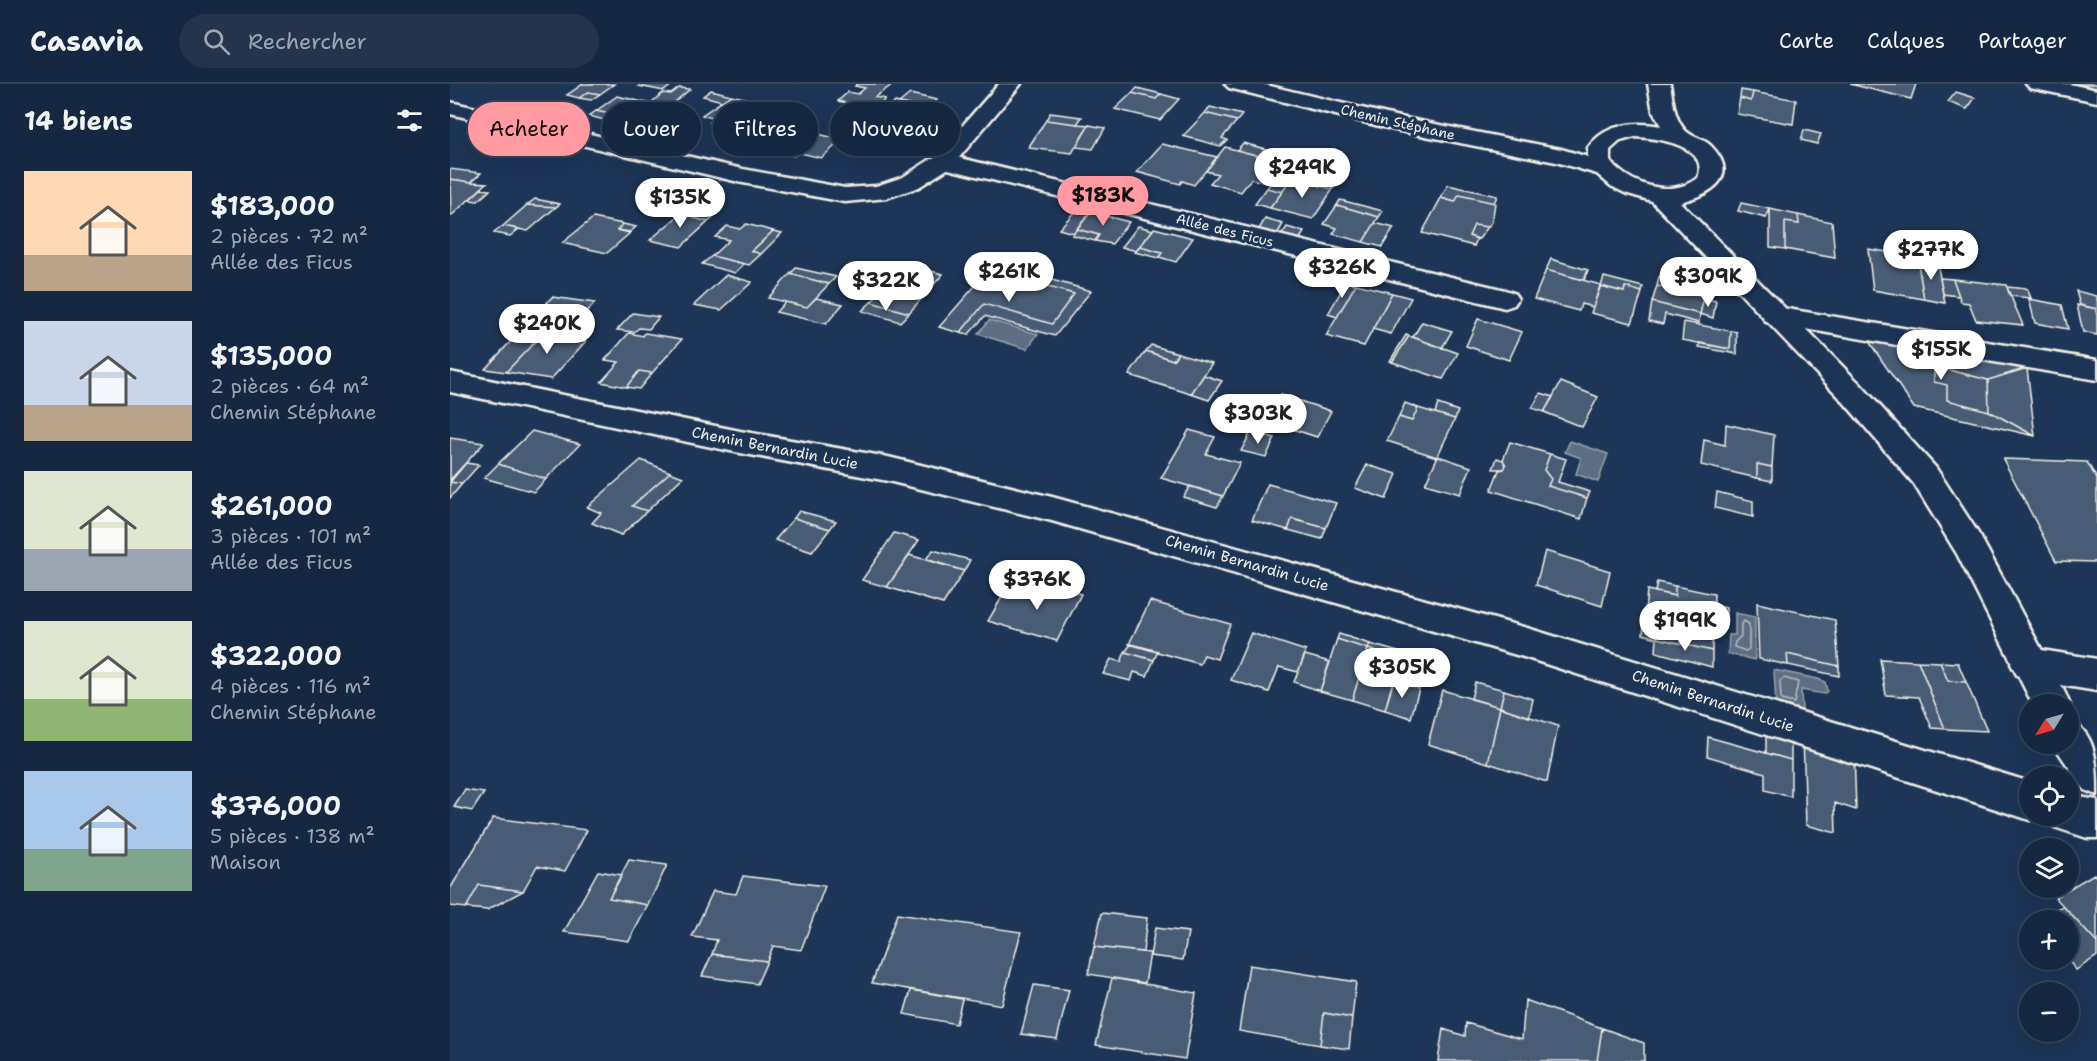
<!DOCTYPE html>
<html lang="fr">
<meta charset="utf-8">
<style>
:root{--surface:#162841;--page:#23344c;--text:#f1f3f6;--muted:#9ea6b1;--line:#35445a;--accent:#ff9aa2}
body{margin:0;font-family:"Shantell Sans",sans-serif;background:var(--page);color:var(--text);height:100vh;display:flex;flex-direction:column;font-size:22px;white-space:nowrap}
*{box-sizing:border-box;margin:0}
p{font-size:20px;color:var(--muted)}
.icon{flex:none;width:33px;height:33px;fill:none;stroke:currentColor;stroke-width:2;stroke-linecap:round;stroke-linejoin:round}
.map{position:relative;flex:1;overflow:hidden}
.panel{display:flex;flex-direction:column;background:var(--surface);width:450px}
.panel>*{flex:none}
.hud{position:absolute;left:18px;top:18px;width:570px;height:54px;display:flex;gap:12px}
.needle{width:39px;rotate:233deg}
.tools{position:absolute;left:1569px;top:610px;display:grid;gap:12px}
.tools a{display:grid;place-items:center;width:60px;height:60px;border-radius:50%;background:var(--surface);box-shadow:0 6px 24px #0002,0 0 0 2px var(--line);font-size:30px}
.price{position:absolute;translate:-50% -51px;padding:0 14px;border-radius:21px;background:#fff;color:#222;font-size:20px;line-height:39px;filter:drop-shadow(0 2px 3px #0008)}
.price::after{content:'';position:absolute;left:50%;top:36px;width:18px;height:14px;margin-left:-9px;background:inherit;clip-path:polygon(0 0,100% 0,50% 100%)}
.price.current{background:var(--accent);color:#111}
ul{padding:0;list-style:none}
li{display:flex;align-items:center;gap:18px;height:150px;padding:0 24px}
li span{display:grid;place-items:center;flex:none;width:168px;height:120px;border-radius:0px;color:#555}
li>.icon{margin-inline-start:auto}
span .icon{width:72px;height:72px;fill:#fffc;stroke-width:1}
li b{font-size:26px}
h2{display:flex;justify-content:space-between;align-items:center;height:72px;padding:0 24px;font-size:26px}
.pill{padding:0 21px;border-radius:27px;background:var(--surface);box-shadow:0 6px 24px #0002,0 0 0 2px var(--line);font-size:21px;line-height:54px}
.pill.current{background:var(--accent);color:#111}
header{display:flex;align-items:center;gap:36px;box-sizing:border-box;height:84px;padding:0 30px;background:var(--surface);border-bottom:2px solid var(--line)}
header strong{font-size:28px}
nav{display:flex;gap:33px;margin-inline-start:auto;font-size:21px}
.search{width:420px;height:54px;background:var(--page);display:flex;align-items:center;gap:15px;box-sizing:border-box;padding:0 21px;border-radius:33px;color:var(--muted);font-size:22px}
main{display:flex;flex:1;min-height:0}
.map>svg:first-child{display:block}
</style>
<header>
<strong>Casavia</strong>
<div class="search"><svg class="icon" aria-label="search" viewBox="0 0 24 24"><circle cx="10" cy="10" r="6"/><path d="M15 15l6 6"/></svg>Rechercher</div>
<nav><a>Carte</a><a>Calques</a><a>Partager</a></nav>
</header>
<main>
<section class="panel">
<h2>14 biens<svg class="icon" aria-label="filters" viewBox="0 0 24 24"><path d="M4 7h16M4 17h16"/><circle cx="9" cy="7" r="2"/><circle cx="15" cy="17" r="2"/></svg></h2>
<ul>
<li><span style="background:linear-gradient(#ffd9b3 70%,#b9a48a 0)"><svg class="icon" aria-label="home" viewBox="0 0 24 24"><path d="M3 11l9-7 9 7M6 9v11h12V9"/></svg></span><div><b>$183,000</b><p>2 pièces · 72 m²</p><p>Allée des Ficus</p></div></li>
<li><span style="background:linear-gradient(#c9d6e8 70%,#b9a48a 0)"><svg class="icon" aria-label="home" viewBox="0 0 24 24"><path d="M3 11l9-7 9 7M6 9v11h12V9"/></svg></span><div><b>$135,000</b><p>2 pièces · 64 m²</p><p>Chemin Stéphane</p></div></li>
<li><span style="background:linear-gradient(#dfe7d0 65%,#9aa5b1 0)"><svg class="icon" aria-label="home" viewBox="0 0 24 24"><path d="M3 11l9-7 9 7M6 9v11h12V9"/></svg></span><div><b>$261,000</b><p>3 pièces · 101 m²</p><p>Allée des Ficus</p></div></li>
<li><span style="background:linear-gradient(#dfe7d0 65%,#8fb573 0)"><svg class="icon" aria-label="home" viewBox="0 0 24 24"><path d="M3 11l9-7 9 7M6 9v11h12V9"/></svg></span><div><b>$322,000</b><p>4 pièces · 116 m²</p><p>Chemin Stéphane</p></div></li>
<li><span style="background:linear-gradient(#a9c7e8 65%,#7fa58c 0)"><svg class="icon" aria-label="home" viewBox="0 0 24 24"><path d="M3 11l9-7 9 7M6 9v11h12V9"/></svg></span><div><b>$376,000</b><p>5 pièces · 138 m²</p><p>Maison</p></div></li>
</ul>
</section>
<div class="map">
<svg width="1647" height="977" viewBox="0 0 1647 977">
<rect width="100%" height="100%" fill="#1d3557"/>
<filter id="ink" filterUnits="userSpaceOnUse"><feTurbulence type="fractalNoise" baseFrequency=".0167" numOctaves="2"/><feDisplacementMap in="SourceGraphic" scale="12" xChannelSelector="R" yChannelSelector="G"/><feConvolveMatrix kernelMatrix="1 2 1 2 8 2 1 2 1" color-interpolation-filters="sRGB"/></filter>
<g filter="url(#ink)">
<path fill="#5e6d82" stroke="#9aa2ab" stroke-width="1.5" d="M539 236 588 250 577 265 528 250Z
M1120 357 1158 370 1148 398 1126 390 1131 374 1115 368Z
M1285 529 1305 533V576L1278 570 1279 551H1285Z
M1324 586 1368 595 1375 598 1377 607 1374 610 1351 606 1352 628 1326 622Z"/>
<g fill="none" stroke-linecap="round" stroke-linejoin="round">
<path stroke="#b8bcbf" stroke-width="1.5" d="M1294 537 1299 540V565L1296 567 1284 563 1285 558 1291 552V540Z
M1334 594 1348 598 1344 619 1331 616 1330 597Z"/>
</g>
<path fill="#485b74" stroke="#f4f1e8" stroke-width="1.5" d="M133 0H164L150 10 138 8 129 14 117 11Z
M192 0H223L214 7 189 2Z
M407 0H437L442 1 425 13 435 15 426 25 388 17 398 8 408 10 415 4 405 2Z
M1400 0H1466L1461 15Z
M1625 0H1647V9L1629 7Z
M229 4 240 5 200 39 180 36 213 9 221 10Z
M687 4 711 10 706 15 682 9Z
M261 6 281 11 272 17 253 12Z
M1291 6 1303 8 1301 17 1290 14Z
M138 8 150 10 141 16 129 14Z
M1303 8 1346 16 1343 40 1287 30 1290 14 1301 17Z
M1506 8 1525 14 1517 25 1498 18Z
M682 9 706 15 711 10 729 15 710 36 665 25Z
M460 10 487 16 478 25 449 19Z
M281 11 294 14 265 35 252 31Z
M167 12 197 19 178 34 146 27Z
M294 14 309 18 274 42 260 38Z
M445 18 478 25 472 31 487 35 469 52 442 46 449 39 437 36 443 31 434 29Z
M316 20 326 23 316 31 323 33 297 51 271 44 297 26 305 28Z
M760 23 792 31 787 37 755 29Z
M236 26 244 28 240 31 245 32 210 59 199 56Z
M146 27 174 33 166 39 139 32Z
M600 29 632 33 627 40 596 36Z
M755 29 787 37 772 54 777 56 770 62 733 52Z
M596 36 627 40 639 41 622 69 578 64Z
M639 41 655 44 643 65 626 63Z
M348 45 392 56 371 74 326 63Z
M1354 46 1371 50 1367 60 1351 56Z
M318 48 329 50 304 72 292 70Z
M793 59 838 71 835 75 819 71 817 74 787 66Z
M712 60 767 73 744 101 732 97 730 100 687 88Z
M326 63 348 69 344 72 322 66Z
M775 63 817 74 819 71 835 75 816 99 801 95 791 108 760 99 768 90 756 87Z
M0 86V85L31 89 21 98 0 95Z
M847 88 887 98 883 105 842 95Z
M826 91 842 95 832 108 817 104Z
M0 95 21 98 37 99 1 132Z
M842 95 883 105 863 135 820 124Z
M998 101 1047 112 1044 119 1009 111 1005 118 991 114Z
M817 104 832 108 820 124 805 120Z
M31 105 40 106 28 117 19 116Z
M1009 111 1045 119 1042 138 1038 143 1024 141 1019 152 1027 155 1024 162 972 149 991 114 1005 118Z
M85 115 110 120 106 123 77 121Z
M890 116 933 127 929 133 887 121Z
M1291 119 1320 125 1316 134 1288 127Z
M77 121 106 123 78 147 53 142Z
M887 121 929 133 913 158 883 150 887 144 874 140Z
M627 125 640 129 623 149 609 145Z
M1320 125 1348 131 1349 140 1335 138V165L1320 163Z
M235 126 250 129 244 134 258 138 231 163 200 156Z
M641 128 679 138 662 160 645 157 649 151 627 145Z
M250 129 264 133 258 138 244 134Z
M1348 131 1382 138 1385 174 1335 165V138L1349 140Z
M143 134 173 140 167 146 180 149 157 169 112 159Z
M815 135 833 140 826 152 808 147Z
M925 139 944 144 932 163 913 158Z
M173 140 186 143 180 148 167 146Z
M296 140 323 147 302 167 311 170 299 181 262 172 279 156 265 153 277 142 290 145Z
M1024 141 1038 143 1029 155 1019 152Z
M53 142 69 145 60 152 44 149Z
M688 142 703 146 686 167 672 163Z
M837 143 854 148 848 158 830 153Z
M704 144 743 154 726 178 709 173 712 169 690 163Z
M627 145 649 151 645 157 622 151Z
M323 147 332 149 311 170 302 167Z
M690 163 712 169 708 174 685 168Z
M1418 165 1444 169 1446 174 1468 179 1474 215 1423 206Z
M262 172 294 180 285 189 252 180Z
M1467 174 1487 178 1495 219 1474 215Z
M1101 175 1138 186 1134 196 1096 186Z
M545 180 641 207 605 252 535 232 518 251 510 249 534 220 602 240 624 210 576 197 569 205 531 195Z
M346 184 386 193 379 200 340 190Z
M467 184 493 190 459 229 421 218 452 185 463 188Z
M1096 186 1151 201 1143 223 1131 220 1129 227 1084 215Z
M340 190 379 200 357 223 318 214Z
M276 191 302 198 271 226 244 221Z
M1154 193 1193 203 1192 208 1175 203 1174 208 1151 202Z
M1209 193 1256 204 1254 213 1207 202Z
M1490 194 1503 195 1509 212 1493 210Z
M531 195 569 205 576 197 624 210 602 240 534 220 510 249 489 243Z
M1503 195 1556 201 1573 241 1526 236 1519 219 1511 218Z
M897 197 906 200 887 233 878 230Z
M906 200 942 209 914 262 876 252Z
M1150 202 1174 208 1175 203 1192 208 1182 239 1141 229Z
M1207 202 1254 213 1250 230 1202 218Z
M1557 203 1577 205 1581 214 1560 212Z
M1626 207 1647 212V225L1630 221Z
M942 209 961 214 941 250 923 245Z
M102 213 145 219 124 242 81 236Z
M366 214 393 220 376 240 326 228 335 218 357 223Z
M1254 214 1266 217 1263 234 1250 230Z
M1579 215 1612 221 1618 245 1585 239Z
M421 218 459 229 450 238 412 227Z
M1202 218 1250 230 1249 239 1215 230 1213 240 1199 237Z
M1627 221 1647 225V251L1633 248Z
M183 229 209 233 199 245 189 244 184 248 167 246Z
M1028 235 1072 248 1059 276 1016 262Z
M972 238 1002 247 992 264 963 253Z
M1234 238 1281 247 1280 265 1232 256Z
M76 241 97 245 56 288 35 285Z
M97 245 128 249 122 255 136 257 101 295 56 288Z
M1281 247 1287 248V270L1249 263 1250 259 1280 265Z
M179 249 193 252 195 249 232 255 202 289 189 287 176 303 151 298 169 278 155 276Z
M956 251 959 252 942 278 940 277Z
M959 252 1008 269 993 295 942 278Z
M1418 256 1577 284 1538 296 1484 282V298L1497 301V316L1539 327 1585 352 1464 324Z
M701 261 728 269 723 276 696 267Z
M696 267 723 276 728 269 762 279 741 310 679 291Z
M1484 282 1538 296 1539 327 1497 316V301L1484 298Z
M1577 284 1585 352 1539 327 1538 296Z
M189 287 202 289 189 305 176 303Z
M754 291 772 297 759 316 741 310Z
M1111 298 1148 313 1132 343 1094 328Z
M1091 309 1103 313 1094 328 1082 324Z
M831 311 881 327 867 353 815 336Z
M955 319 968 324 962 337 949 333Z
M988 320 1008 327 1005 335 985 329Z
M968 324 1005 335 987 373 937 357 949 333 962 337Z
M1276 340 1324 351 1322 383 1307 380V394L1251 381 1254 356 1275 361Z
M739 346 765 353 756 370 790 379 773 412 711 394Z
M82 347 130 360 96 395 48 380Z
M801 348 825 354 816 373 791 367Z
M0 354 34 359 0 396Z
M1060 358 1100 370 1094 386 1101 395 1098 402 1137 414 1131 435 1041 406 1049 386 1054 385 1056 381 1053 376Z
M1100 370 1116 375 1108 398 1140 408 1137 414 1098 402 1101 395 1094 386Z
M988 372 1021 383 1010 410 975 400Z
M1047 374 1053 376 1056 381 1054 385H1043Z
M1553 375 1637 378 1647 395V478L1606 477Z
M191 376 220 388 182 422 197 427 171 451 142 439 151 429 137 423Z
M16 379 29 381 12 400 0 398Z
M48 380 96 395 84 408 34 394Z
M1307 380 1322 383V397L1307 394Z
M917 381 947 390 936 415 905 404Z
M220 388 233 393 197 427 182 422Z
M0 398 12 400 0 414Z
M818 400 886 419 876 444 842 435 838 446 802 436Z
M740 402 773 412 767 423 733 413Z
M1267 408 1303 417V433L1265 424Z
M349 427 386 437 380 445 344 434Z
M344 434 380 445 362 468 325 456Z
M842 435 876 444 872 455 838 446Z
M444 449 469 456 437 503 412 496Z
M483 466 520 476 514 487 476 475Z
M1095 467 1160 487 1152 522 1086 501Z
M459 471 514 487 493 520 437 503Z
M564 491 595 500 586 514 556 506Z
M1207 498 1225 502V512L1205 508Z
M595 500 631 510 607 557 538 537 556 506 586 514Z
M1225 502 1264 510 1262 567 1207 554 1209 532 1195 528 1197 506 1225 512Z
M700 517 780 540 767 575 754 571 750 580 679 560Z
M1307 519 1385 536 1389 582 1337 570 1338 581 1309 575Z
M1264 521 1276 524 1275 545 1263 541Z
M1195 528 1209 532 1207 554 1193 550Z
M801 549 856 567 848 588 829 583 819 608 781 596Z
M889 550 920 560 918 565 887 555Z
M1207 554 1262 567V583L1206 568Z
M887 555 918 565 902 616 870 607Z
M681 560 708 567 704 576 675 568Z
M920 560 952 569 950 575 918 565Z
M918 565 950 575 935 626 902 616Z
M675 568 704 576 697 592 684 588 681 597 653 590 661 575 671 578Z
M1337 570 1389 582V592L1338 581Z
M855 571 880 578 870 607 844 598Z
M1430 575 1468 577 1495 645 1482 644 1469 613 1436 611Z
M1468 577 1490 578 1498 597 1516 598 1537 647 1495 645Z
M1490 578 1508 579 1516 598 1498 597Z
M943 597 969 604 961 634 935 626Z
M1025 598 1054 606 1050 623 1021 615Z
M992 606 1050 623 1038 679 978 660Z
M1054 606 1083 615 1079 633 1050 623Z
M1050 623 1108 642 1097 698 1038 679Z
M1316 650 1341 657V676L1316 669Z
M1258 653 1341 676V713L1315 706V689L1257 672Z
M1353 653 1404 667 1406 726 1385 719 1386 749 1356 741Z
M15 706 34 709 22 727 4 723Z
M43 734 137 746 115 787 87 782 73 807 29 801 16 824 0 822V805Z
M179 776 217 781 198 821 159 814Z
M148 787 172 791 159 814 198 821 179 857 114 848Z
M1644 790 1647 794V859L1605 813Z
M293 792 375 802 351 866 323 862 317 877 262 870 267 856 242 853 263 807 286 810Z
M29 801 73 807 37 826 16 824Z
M1613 822 1647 859V872L1626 886 1618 876V837H1587Z
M652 829 697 834 693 868 644 863Z
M447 830 571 848 552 921 422 899Z
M705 844 738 848 733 876 700 872Z
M644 863 700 869 695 899 638 890Z
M262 870 317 877 307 900 252 892Z
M799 881 906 898 902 934 874 929 870 961 789 947Z
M662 894 746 909 735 975 646 961Z
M584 901 619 906 607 955 571 950Z
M461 906 512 915 506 940 454 930Z
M1075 916 1152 944 1147 977H988L993 945 1015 952 1016 939 1072 955Z
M874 929 902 934 899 965 870 961Z
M1152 944 1194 959V977H1147Z"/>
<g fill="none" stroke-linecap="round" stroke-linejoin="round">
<g stroke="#f4f1e8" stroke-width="5">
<path id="street" d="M1576 0H1619L1647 6V18L1580 4Z
M494 70 1055 206 1064 209 1068 215 1064 221 1055 224 486 82 483 77 486 72Z
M1325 223 1647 276V296L1316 238 1312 232 1316 226Z
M0 288 290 347 438 373 602 413 1077 544 1580 698V732H1589L1580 736 1077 574 602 437 438 397 290 369 0 308Z
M1579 564 1647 575V607L1579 596 1567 591 1561 580 1567 569Z
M1618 711 1647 716V754H1637L1604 743 1599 732H1618Z"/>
</g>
<g stroke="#f4f1e8" stroke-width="5">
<path id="secondary" d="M549 0H571L502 82 469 103 437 114 395 118 293 99 0 30V18L293 85 395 104 426 102 453 93 486 72Z
M775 0H812L945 32 1111 65 1138 73V64C1154 40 1185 37 1211 42L1203 28 1198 0H1220C1223 16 1224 36 1237 48 1244 54 1255 55 1261 62 1292 94 1259 111 1230 118L1411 301 1486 384 1530 452 1615 609 1620 621 1618 625V621H1583L1507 470 1464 400 1391 315 1202 117 1175 109 1161 102 1147 90 1106 78 945 46 779 4ZM1185 53C1207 54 1260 61 1248 94 1221 114 1181 102 1160 77V66L1170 57Z
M1618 635C1647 649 1647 679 1647 711L1634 706 1603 660H1618Z"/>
</g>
<use href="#street" fill="#1d3557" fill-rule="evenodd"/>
<use href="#secondary" fill="#1d3557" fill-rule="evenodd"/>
</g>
</g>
<g text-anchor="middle" stroke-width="6" stroke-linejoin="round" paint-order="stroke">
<g font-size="14" fill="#f4f1e8" stroke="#1d3557">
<text transform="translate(948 38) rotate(13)" y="5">Chemin Stéphane</text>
<text transform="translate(775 146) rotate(14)" y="5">Allée des Ficus</text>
</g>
<g font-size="15" fill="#f4f1e8" stroke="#1d3557">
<text transform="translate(325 364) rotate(11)" y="5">Chemin Bernardin Lucie</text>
<text transform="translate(797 479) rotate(16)" y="5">Chemin Bernardin Lucie</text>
<text transform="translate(1263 617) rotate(18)" y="5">Chemin Bernardin Lucie</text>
</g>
</g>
</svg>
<div class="tools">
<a><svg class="needle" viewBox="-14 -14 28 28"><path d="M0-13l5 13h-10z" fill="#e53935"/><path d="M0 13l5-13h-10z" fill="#9ea6b1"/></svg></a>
<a><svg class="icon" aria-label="locate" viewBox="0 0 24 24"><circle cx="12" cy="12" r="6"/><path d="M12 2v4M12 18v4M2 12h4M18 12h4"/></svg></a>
<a><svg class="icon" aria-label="layers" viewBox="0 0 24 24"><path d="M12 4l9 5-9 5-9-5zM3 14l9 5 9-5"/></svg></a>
<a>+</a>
<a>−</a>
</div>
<b class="price" style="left:852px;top:115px">$249K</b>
<b class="price current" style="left:653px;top:143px">$183K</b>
<b class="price" style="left:230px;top:145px">$135K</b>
<b class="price" style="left:1481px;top:197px">$277K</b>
<b class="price" style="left:892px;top:215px">$326K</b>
<b class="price" style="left:559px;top:219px">$261K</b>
<b class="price" style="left:1258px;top:224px">$309K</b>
<b class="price" style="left:436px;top:228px">$322K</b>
<b class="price" style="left:97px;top:271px">$240K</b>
<b class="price" style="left:1491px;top:297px">$155K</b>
<b class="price" style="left:808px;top:361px">$303K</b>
<b class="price" style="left:587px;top:527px">$376K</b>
<b class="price" style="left:1235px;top:568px">$199K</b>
<b class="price" style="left:952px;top:615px">$305K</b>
<div class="hud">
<a class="pill current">Acheter</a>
<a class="pill">Louer</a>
<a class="pill">Filtres</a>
<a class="pill">Nouveau</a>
</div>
</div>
</main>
